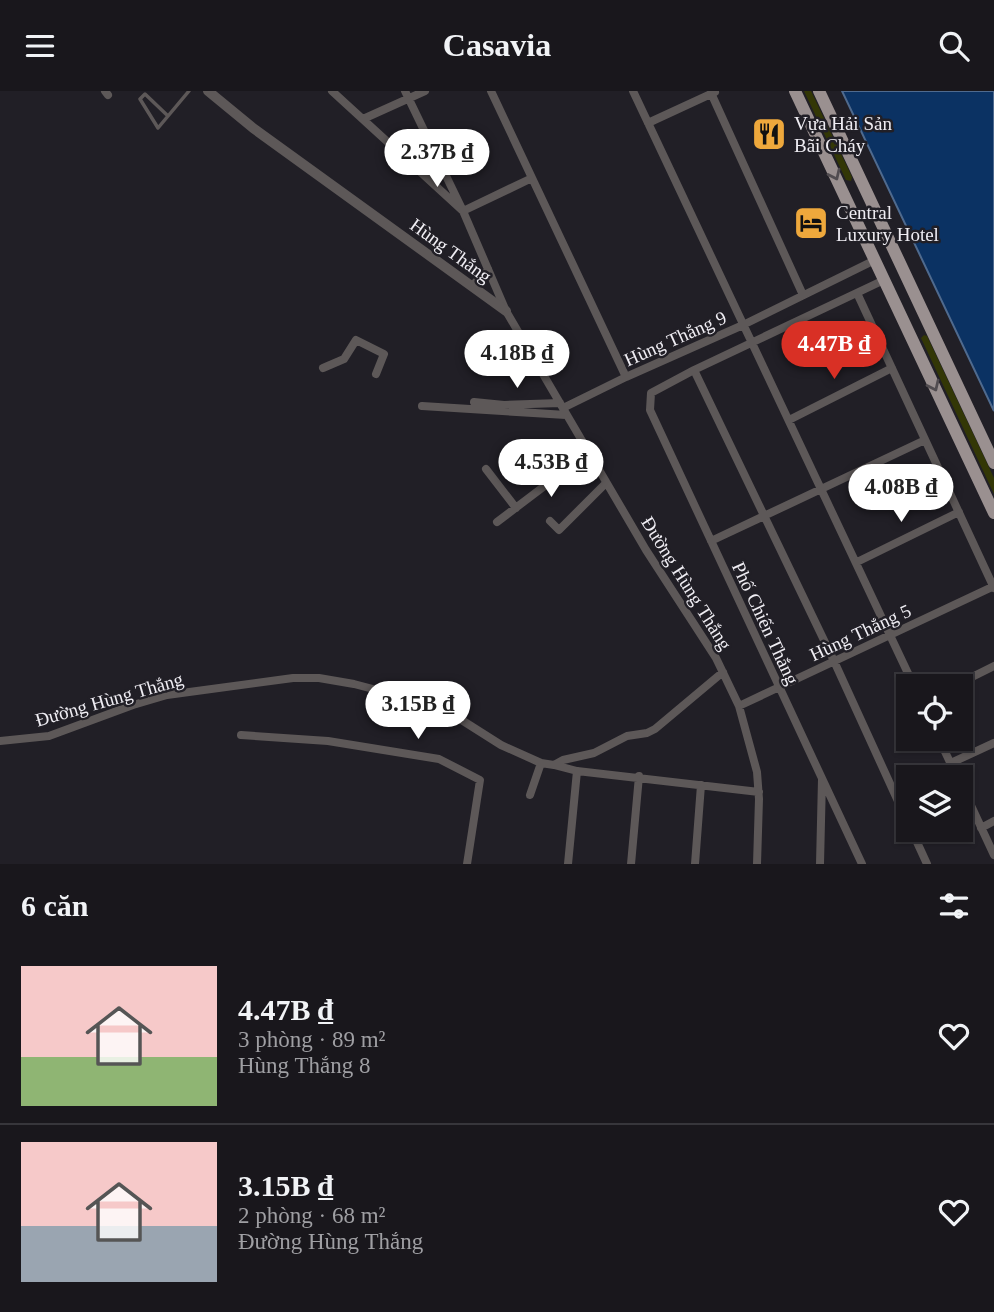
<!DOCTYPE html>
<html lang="vi">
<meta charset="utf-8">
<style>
:root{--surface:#19171c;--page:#262429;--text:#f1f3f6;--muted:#9f9fa3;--line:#37363b;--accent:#d93025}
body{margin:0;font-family:Georgia,serif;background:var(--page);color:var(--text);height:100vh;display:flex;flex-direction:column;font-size:26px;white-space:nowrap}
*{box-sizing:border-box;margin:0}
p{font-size:23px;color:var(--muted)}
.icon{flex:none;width:38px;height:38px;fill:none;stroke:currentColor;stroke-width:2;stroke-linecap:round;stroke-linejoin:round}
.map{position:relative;height:773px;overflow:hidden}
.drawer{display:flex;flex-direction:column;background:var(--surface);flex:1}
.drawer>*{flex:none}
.tools{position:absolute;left:896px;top:583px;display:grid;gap:14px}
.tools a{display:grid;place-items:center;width:77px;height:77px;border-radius:0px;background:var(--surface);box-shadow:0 2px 5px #0004,0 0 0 2px var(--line);font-size:35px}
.price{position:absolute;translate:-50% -60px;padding:0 16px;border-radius:24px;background:#fff;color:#222;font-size:23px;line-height:46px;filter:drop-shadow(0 2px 4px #0008)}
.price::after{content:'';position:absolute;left:50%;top:42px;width:21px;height:16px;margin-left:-10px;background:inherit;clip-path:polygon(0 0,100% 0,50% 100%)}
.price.active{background:var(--accent);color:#fff}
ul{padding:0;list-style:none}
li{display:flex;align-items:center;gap:21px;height:175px;padding:0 21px}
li+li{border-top:2px solid var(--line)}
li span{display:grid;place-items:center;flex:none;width:196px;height:140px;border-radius:0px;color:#555}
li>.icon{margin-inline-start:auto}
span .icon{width:84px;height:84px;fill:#fffc;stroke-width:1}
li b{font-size:30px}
h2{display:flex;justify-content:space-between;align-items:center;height:84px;padding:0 21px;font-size:30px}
header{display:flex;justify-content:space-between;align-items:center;height:91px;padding:0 21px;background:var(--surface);font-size:32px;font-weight:800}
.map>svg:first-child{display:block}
</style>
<header><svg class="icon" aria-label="menu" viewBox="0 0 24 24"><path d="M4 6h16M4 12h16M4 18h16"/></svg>Casavia<svg class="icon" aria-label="search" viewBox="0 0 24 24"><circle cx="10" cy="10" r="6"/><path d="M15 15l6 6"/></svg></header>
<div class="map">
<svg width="994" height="773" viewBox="0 0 994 773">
<rect width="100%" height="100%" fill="#211f26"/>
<path fill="#333706" d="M804 0H811L852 86 851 90 846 89Z
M924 244 927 245 994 387V403L921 247Z"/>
<path fill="#0b3263" stroke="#4f6a8e" stroke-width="2" d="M842 0H994V320Z"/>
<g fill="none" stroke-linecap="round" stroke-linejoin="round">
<path stroke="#5d5858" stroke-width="3.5" d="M168 25 145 3 140 8 158 37 189 0"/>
<path stroke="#5d5858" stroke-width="8" d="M105 0 108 4
M332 0 463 120 532 87
M405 0 463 120 506 220 646 459 716 567 739 615 757 681 759 708 757 773
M491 0 626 286
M633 0 914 595
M711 2 803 204
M363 28 425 0
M648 32 715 1
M472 195 488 178
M857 202 994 497
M323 277 344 268 356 249 384 263 376 283
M694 279 834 570 908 732
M474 311 504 314 560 312
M422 315 566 324
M563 317 626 286 743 234 875 169
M789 329 892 277
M486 378 516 417
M550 430 559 439 606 392
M497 431 588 362
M711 450 925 349
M857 471 959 421
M954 595 994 575
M739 615 994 495
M241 644 328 650 439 668 480 689 467 773
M939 648 957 686
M0 650 49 645 133 614 167 604 293 587H319L354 593 430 613 460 628 501 654 541 672 554 674 563 669 594 662 627 645 647 642 655 638 723 581
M951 672 994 652
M554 674 577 680 759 701
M961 693 994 764
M530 704 541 672
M981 737 994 730
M911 738 927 773
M568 773 577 680
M631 773 639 685
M695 773 701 694
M820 773 822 688
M862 773 650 319 651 302 694 279 884 189"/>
<path stroke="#5d5858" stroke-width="10" d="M208 0 253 37 506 220"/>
<path stroke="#9a9090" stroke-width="12" d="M795 0 994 422
M819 0 994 372"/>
</g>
<defs><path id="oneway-chevron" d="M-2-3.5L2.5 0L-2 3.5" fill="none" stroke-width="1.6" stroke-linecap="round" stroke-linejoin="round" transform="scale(1.75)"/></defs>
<g stroke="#514c50">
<use href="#oneway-chevron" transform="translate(835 84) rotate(65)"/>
<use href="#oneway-chevron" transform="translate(934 295) rotate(65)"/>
</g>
<defs>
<g id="restaurant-square" transform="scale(1.75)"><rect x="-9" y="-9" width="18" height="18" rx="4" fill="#eea83c" stroke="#211f26"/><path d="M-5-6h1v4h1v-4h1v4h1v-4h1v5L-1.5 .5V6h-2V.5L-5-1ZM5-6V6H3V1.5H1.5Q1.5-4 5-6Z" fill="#111"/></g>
<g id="hotel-square" transform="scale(1.75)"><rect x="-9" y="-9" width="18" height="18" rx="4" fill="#eea83c" stroke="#211f26"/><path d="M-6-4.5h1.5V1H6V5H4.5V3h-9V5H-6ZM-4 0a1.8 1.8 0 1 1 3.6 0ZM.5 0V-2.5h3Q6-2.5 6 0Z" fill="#111"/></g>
</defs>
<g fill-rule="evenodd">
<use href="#restaurant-square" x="769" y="43"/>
<use href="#hotel-square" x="811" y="132"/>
</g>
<g text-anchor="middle" stroke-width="5" stroke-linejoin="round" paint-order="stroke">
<g font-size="19" fill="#efedf3" stroke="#211f26" text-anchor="start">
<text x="794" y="39">Vựa Hải Sản<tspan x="794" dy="22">Bãi Cháy</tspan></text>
<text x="836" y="128">Central<tspan x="836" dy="22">Luxury Hotel</tspan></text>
</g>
<g font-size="19" fill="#efedf3" stroke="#211f26">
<text transform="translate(451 159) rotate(36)" y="7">Hùng Thắng</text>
<text transform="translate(675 247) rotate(-24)" y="7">Hùng Thắng 9</text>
<text transform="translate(687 492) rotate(58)" y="7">Đường Hùng Thắng</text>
<text transform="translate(766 532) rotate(65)" y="7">Phố Chiến Thắng</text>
<text transform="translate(860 541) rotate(-25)" y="7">Hùng Thắng 5</text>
<text transform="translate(109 608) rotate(-16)" y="7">Đường Hùng Thắng</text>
</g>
</g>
</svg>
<div class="tools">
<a><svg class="icon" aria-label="locate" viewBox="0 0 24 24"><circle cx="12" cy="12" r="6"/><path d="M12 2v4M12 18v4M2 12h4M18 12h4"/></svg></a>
<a><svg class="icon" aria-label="layers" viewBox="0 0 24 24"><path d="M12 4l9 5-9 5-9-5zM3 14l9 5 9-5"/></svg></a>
</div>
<b class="price" style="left:437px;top:98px">2.37B ₫</b>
<b class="price active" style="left:834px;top:290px">4.47B ₫</b>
<b class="price" style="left:517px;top:299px">4.18B ₫</b>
<b class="price" style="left:551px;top:408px">4.53B ₫</b>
<b class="price" style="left:901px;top:433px">4.08B ₫</b>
<b class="price" style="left:418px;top:650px">3.15B ₫</b>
</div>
<section class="drawer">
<h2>6 căn<svg class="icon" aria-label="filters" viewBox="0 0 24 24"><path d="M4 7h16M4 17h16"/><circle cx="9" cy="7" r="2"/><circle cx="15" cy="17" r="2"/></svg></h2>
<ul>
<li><span style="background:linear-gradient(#f6c9c9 65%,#8fb573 0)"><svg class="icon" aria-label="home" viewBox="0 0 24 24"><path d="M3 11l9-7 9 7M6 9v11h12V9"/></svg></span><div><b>4.47B ₫</b><p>3 phòng · 89 m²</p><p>Hùng Thắng 8</p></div><svg class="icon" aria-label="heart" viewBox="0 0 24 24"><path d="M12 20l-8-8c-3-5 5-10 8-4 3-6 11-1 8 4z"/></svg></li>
<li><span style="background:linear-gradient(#f6c9c9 60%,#9aa5b1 0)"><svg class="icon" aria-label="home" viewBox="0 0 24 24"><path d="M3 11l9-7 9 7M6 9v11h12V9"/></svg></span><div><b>3.15B ₫</b><p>2 phòng · 68 m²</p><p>Đường Hùng Thắng</p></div><svg class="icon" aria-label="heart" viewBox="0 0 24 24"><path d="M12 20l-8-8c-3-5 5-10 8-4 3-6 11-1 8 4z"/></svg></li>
</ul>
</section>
